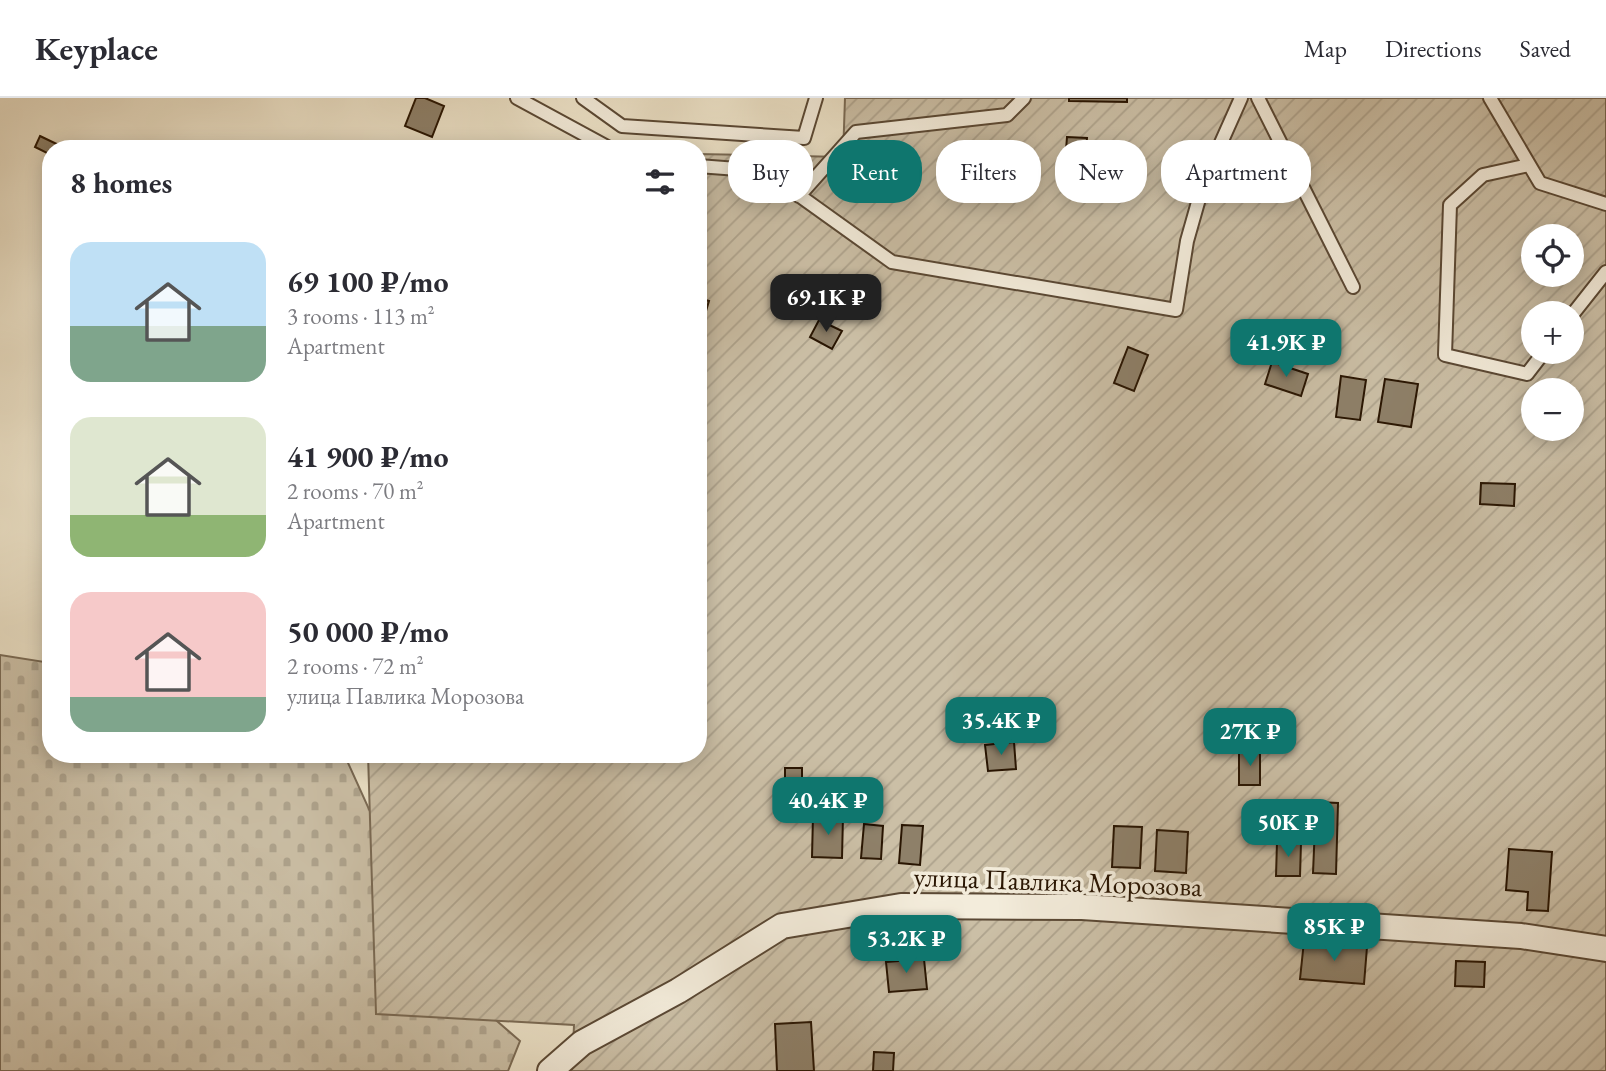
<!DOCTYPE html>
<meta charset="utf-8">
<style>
:root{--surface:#fff;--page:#f2f2f3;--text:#2b2b33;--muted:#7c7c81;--line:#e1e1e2;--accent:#0f766e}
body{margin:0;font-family:"EB Garamond",serif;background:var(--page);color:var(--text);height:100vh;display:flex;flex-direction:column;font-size:26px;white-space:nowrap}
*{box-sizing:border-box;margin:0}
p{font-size:23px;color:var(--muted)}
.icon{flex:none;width:38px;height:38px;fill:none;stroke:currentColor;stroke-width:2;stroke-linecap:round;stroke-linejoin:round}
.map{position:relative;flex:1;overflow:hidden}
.drawer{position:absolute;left:42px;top:42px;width:665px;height:623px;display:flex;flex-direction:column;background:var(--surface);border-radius:28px;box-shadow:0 4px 18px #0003}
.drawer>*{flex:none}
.top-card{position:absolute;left:728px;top:42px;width:665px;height:63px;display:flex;gap:14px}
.buttons{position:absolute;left:1521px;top:126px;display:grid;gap:14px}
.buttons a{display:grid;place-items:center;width:63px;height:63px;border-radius:50%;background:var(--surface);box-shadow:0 4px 18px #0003;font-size:35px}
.price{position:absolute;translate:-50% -60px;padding:0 16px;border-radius:14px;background:var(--accent);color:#fff;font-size:23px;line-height:46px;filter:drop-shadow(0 2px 4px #0008)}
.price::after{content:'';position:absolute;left:50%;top:42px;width:21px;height:16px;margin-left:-10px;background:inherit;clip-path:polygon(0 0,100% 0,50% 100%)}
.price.current{background:#222;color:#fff}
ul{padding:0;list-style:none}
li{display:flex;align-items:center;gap:21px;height:175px;padding:0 28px}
li span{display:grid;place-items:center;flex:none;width:196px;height:140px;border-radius:21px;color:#555}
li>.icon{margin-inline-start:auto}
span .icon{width:84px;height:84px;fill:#fffc;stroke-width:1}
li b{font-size:30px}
h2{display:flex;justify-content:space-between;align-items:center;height:84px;padding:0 28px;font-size:30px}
.chip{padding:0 24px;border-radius:28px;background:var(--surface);box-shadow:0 4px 18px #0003;font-size:24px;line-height:63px}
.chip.current{background:var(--accent);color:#fff}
header{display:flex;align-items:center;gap:42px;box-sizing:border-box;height:98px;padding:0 35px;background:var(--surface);border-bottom:2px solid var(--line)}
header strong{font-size:33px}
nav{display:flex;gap:38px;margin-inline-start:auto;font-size:24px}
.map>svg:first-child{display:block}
</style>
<header>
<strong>Keyplace</strong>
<nav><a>Map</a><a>Directions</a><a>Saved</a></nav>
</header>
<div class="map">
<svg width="1606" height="973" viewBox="0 0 1606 973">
<defs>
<pattern id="cemetery-stones" width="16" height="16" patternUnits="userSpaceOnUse" patternTransform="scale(1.75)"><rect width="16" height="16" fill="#cbbfa6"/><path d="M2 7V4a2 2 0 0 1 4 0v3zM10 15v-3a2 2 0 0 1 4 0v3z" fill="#aea38d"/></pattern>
<pattern id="garden-furrows" width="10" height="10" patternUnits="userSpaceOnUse" patternTransform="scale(1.75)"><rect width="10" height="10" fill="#cbbfa6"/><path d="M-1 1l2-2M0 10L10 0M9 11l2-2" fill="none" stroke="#aea38d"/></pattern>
</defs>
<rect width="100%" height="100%" fill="#ece2c8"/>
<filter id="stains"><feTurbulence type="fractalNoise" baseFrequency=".00286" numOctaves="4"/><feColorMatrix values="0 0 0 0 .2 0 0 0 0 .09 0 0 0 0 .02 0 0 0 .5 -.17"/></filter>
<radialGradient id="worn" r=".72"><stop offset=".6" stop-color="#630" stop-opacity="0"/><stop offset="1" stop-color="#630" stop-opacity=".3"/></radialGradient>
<path fill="url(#cemetery-stones)" stroke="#7a6a54" stroke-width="2" d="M0 557 51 565V656H344L444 877 520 943 508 973H0Z"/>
<path fill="url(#garden-furrows)" stroke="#7a6a54" stroke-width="2" fill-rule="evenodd" d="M845 0H1606V973H572L574 927 376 916 368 656H698V56L843 59ZM1533 138H1572V177H1533ZM1533 215H1572V254H1533ZM1533 292H1572V331H1533Z"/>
<path fill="#8e8069" stroke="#291502" stroke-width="2" d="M416 0H425L444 8 432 39 405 28Z
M1069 0H1127V4L1069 3Z
M40 38 67 51H51V57L35 49Z
M1067 39 1087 40 1085 66 1065 65Z
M698 200 709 203 698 240Z
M819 222 842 233 832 251 810 239Z
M1128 249 1148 257 1134 293 1114 285Z
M1272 264 1308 276 1301 298 1265 286Z
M1341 278 1366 282 1360 322 1336 319Z
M1385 281 1418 286 1411 329 1378 324Z
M1481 385 1515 386 1514 408 1480 406Z
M1014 644 1016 671 988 673 985 647Z
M1239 653H1260V687H1239Z
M785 670H802V704H785Z
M1316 704 1338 705 1336 776 1313 775Z
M813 718H843L842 760 812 759Z
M864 726 883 728 881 761 861 760Z
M902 727 923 728 920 767 899 765Z
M1114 728 1142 729 1140 770 1112 769Z
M1157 732 1188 734 1186 775 1155 773Z
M1277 744 1301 745 1300 778H1276Z
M1509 751 1552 754 1548 813 1527 812 1528 794 1506 792Z
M1304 843 1367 849 1364 886 1300 881Z
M924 861 927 891 889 894 886 864Z
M1456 863 1485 864 1484 889 1455 888Z
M811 924 814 973H777L775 926Z
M874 954 894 955 893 973H873Z"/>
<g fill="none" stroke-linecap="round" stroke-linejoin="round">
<g stroke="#5a4834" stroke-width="16">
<path id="service" d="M517 0 611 51
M583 0 622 28 804 40 816 0
M1258 0 1353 189
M1490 0 1540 85 1606 106
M1529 67 1483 77 1450 107 1445 257 1527 276 1544 254
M698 68 765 73 892 164 1176 212 1187 143 1204 83 1241 0
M799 98 856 34 1007 17 1024 0
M1572 217 1606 174"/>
</g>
<g stroke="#5a4834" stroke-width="28">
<path id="minor" d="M550 973 582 945 678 893 782 828 901 808 1082 809 1521 838 1606 851"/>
</g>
<use href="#service" stroke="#f3ecdb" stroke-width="12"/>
<use href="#minor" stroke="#f3ecdb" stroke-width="24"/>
</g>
<g text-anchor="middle" stroke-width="7" stroke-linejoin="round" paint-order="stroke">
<g font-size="28" fill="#291502" stroke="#f3ecdb">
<text transform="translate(1058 783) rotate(2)" y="10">улица Павлика Морозова</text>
</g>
</g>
<rect width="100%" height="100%" filter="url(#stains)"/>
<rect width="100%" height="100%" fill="url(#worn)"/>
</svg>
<div class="buttons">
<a><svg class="icon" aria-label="locate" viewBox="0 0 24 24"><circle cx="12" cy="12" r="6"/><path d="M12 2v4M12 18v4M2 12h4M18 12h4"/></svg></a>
<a>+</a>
<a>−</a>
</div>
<b class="price current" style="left:826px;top:236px">69.1K ₽</b>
<b class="price" style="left:1286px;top:281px">41.9K ₽</b>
<b class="price" style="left:1001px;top:659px">35.4K ₽</b>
<b class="price" style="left:1250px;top:670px">27K ₽</b>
<b class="price" style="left:828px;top:739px">40.4K ₽</b>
<b class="price" style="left:1288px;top:761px">50K ₽</b>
<b class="price" style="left:1334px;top:865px">85K ₽</b>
<b class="price" style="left:906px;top:877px">53.2K ₽</b>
<div class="top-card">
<a class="chip">Buy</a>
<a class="chip current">Rent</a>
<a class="chip">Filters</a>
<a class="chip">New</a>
<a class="chip">Apartment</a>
</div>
<section class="drawer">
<h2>8 homes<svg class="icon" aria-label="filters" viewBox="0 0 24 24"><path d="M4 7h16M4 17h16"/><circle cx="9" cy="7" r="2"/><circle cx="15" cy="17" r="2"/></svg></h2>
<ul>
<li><span style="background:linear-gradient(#bfe0f5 60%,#7fa58c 0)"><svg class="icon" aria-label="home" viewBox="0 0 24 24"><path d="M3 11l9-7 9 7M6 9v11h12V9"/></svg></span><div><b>69 100 ₽/mo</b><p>3 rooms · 113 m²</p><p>Apartment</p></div></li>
<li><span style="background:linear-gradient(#dfe7d0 70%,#8fb573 0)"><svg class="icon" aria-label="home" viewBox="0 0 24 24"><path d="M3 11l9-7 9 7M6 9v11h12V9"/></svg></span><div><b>41 900 ₽/mo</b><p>2 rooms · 70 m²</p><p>Apartment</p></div></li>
<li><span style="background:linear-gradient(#f6c9c9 75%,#7fa58c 0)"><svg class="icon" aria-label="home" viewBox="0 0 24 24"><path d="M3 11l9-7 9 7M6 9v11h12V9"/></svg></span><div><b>50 000 ₽/mo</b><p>2 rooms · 72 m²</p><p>улица Павлика Морозова</p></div></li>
</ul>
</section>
</div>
